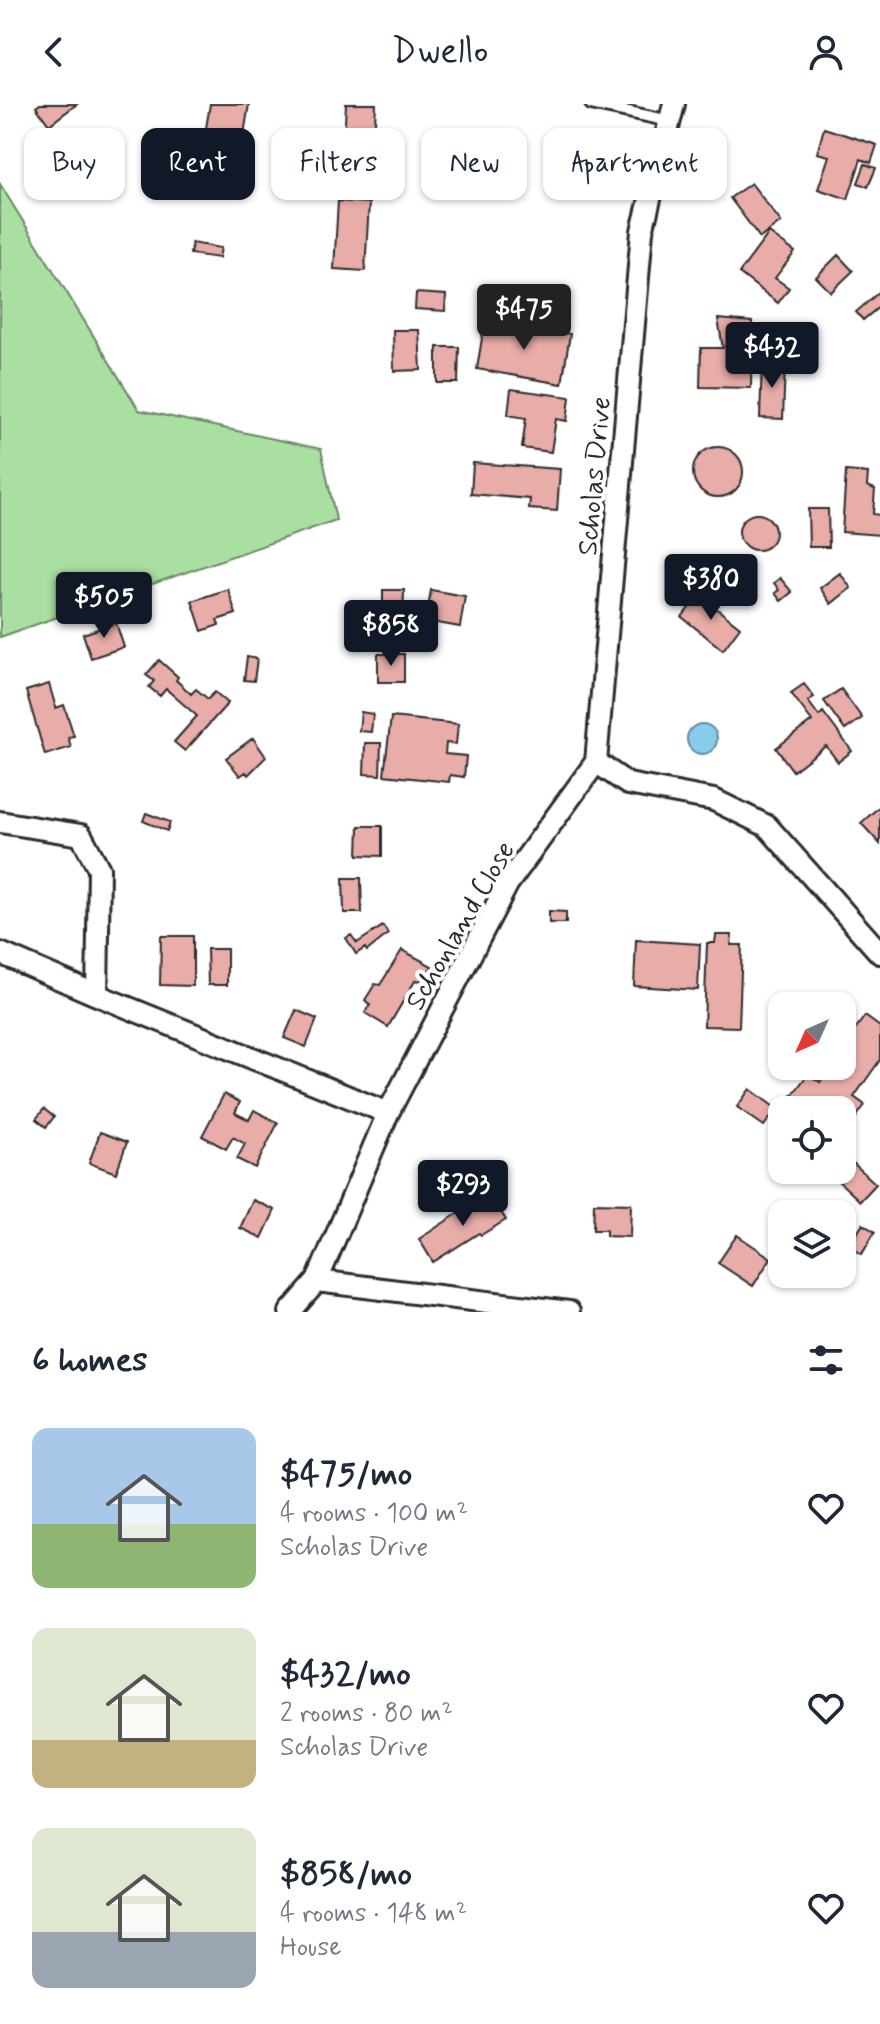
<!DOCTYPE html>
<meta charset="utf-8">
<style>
:root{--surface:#fff;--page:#f2f2f3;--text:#1f2937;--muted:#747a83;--accent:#111827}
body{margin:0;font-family:Mynerve,sans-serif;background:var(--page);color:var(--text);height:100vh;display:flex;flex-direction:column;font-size:30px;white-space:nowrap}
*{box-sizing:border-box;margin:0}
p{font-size:26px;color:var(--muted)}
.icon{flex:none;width:44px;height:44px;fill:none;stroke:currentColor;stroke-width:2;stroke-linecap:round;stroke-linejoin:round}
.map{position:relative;height:1208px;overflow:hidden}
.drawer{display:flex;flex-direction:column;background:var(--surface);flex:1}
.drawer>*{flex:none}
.banner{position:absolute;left:24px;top:24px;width:832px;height:72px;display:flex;gap:16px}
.needle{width:52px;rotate:225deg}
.controls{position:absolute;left:768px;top:888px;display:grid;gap:16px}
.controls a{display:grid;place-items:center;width:88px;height:88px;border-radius:16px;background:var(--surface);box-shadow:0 2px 6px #0004;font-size:40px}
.price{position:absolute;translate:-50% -68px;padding:0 18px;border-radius:8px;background:var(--accent);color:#fff;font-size:26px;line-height:52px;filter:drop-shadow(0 2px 4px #0008)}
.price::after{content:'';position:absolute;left:50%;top:48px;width:24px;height:18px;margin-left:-12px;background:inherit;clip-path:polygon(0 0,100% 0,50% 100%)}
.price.active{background:#222;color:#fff}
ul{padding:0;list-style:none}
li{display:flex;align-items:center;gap:24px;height:200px;padding:0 32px}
li span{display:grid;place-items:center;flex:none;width:224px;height:160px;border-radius:16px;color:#555}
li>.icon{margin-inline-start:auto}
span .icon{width:96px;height:96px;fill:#fffc;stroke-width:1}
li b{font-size:34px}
h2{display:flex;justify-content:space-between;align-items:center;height:96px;padding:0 32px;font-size:34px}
.tag{padding:0 28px;border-radius:16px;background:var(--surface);box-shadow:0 2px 6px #0004;font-size:28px;line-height:72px}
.tag.active{background:var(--accent);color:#fff}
header{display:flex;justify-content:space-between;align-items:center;height:104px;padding:0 32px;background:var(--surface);font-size:36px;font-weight:600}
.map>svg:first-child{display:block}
</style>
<header><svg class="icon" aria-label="back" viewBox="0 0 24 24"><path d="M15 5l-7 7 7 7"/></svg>Dwello<svg class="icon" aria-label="person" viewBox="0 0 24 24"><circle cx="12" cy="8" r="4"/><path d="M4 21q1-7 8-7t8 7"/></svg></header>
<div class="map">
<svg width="880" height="1208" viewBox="0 0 880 1208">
<rect width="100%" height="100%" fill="#fff"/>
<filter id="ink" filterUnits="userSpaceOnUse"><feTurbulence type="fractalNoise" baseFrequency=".0125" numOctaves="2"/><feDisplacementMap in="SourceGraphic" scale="16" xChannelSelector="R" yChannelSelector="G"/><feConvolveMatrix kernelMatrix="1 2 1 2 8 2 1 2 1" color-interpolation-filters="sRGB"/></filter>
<g filter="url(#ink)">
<path fill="#aadfa2" stroke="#6a8566" stroke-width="2" d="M0 80 139 306 321 345 336 416 0 533Z"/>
<path fill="#88cbea" stroke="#638b9e" stroke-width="2" d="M687 635a15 15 0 1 1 30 0a15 15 0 1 1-30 0Z"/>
<path fill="#e9ada9" stroke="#2b2b2b" stroke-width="2" d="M40 0H77L49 21 36 3Z
M210 0H249L236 79 198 73Z
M346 0H376L373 58 343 56Z
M824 24 877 41 871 59 861 55 848 95 818 85 829 52 817 49Z
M865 60 876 64 868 83 858 79Z
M751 79 781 118 760 134 730 94Z
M338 97 369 99 365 167 334 165Z
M769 129 795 148 775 174 789 184 778 199 739 169Z
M192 139 221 144 219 154 190 150Z
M838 151 853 167 831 188 816 173Z
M879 188 880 202 863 216 856 208Z
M416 189 446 191 445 207 415 205Z
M485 215 570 230 562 280 477 265Z
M718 215 752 218 751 284 700 283 701 244H723Z
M393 226H419L421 266 394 267Z
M437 243H459L458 279H437Z
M762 258 785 259 783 315 760 314Z
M511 285 570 293 567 317 556 315 551 348 522 344 526 314 508 311Z
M693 368a25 25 0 1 1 50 0a25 25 0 1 1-50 0Z
M473 359 560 365 557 407 529 405 530 395 471 390Z
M846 367 868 369 867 382 875 385 873 410 880 411V431L842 428Z
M808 405H828L829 443H809Z
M739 428a18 18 0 1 1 36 0a18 18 0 1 1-36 0Z
M840 469 851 484 831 500 820 484Z
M780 474 792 488 781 497 775 489 779 486 774 479Z
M228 485 236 510 217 516 219 521 202 527 192 497Z
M383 486H404L403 519 383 518Z
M431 486 465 492 460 523 426 517Z
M699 491 740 523 723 546 682 513Z
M116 519 124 543 91 554 83 530Z
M378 550H404V578H378Z
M247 553 257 555 254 577 244 576Z
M159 556 178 573 176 576 191 590 196 585 208 595 215 588 228 599 185 647 174 638 197 612 166 585 160 592 149 583 154 577 146 571Z
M49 580 56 604 64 601 74 632 68 633 71 643 45 651 26 587Z
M804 580 814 593 808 597 819 612 823 608 852 647 838 658 826 642 793 667 776 644 812 617 791 589Z
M841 585 862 614 845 626 824 597Z
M361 608 373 610 371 628 359 627Z
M391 613 458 620 456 640 446 639 445 650 466 652 464 673 450 671 449 678 384 671Z
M253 634 266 653 248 671 246 668 240 672 226 654Z
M365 639H381L380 671 364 670Z
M880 702V740L861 719Z
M146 709 170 718 167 727 143 717Z
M359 722H382V752L358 751Z
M343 774H361L362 809H344Z
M549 807 566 808V819H549Z
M383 822 388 830 367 847 365 844 356 850 346 834 351 831 357 839Z
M716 831H732L731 841H742L739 923 704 922 707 839H715Z
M161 832H193V882L160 881Z
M636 836 700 840 698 886 634 882Z
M207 845H227V881H208Z
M402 846 432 862 423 876 415 877 388 923 365 909 370 901 365 896 375 880 380 881Z
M296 906 317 915 306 943 284 934Z
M865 912 880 923V956L854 993 865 1001 842 1032V1006L782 1005 808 970 820 978 824 972 811 962H842V937L845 939Z
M750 985 777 1005 764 1022 737 1003Z
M224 990 240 998 235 1009 249 1016 254 1006 278 1019 255 1064 237 1055 245 1040 233 1033 226 1045 202 1032Z
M44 1005 54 1013 46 1023 36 1015Z
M100 1028 127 1038 116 1069 89 1059Z
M851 1057 876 1080 860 1097 835 1074Z
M489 1089 506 1116 481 1131 479 1129 433 1158 419 1135Z
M253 1096 275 1106 262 1134 240 1124Z
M594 1099 631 1100 630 1133 606 1132V1126H593Z
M822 1101 853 1114 843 1137 842 1110H818Z
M863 1120 875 1128 862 1150 849 1142Z
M737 1131 771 1154 753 1182 718 1159Z"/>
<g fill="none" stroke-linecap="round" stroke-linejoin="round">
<g stroke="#2b2b2b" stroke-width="16">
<path id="service" d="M591 0 670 17"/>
</g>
<g stroke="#2b2b2b" stroke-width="26">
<path id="minor" d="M596 658 642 127 674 0
M0 718 81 731 99 765 97 891
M0 849 97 891 388 1009
M317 1177 569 1208
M290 1208 317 1177 388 1009 508 779 596 658 628 680 714 696 767 722 880 849"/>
</g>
<use href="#service" stroke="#fff" stroke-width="10"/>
<use href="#minor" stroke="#fff" stroke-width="20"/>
</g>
</g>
<g text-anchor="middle" stroke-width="8" stroke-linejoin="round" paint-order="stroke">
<g font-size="28" fill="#2b2b2b" stroke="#fff">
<text transform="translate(593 372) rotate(-85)" y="10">Scholas Drive</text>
<text transform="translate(459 821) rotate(-60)" y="10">Schonland Close</text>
</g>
</g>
</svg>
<div class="controls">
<a><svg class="needle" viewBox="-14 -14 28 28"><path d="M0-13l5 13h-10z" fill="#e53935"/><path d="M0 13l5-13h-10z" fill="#747a83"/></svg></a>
<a><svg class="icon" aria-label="locate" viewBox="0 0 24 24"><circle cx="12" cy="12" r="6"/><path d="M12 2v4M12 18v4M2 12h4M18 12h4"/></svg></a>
<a><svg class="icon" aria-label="layers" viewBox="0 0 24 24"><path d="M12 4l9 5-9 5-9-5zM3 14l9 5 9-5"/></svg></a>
</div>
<b class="price active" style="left:524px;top:248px">$475</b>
<b class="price" style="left:772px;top:286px">$432</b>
<b class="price" style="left:711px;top:518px">$380</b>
<b class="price" style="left:104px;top:536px">$505</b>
<b class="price" style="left:391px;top:564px">$858</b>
<b class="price" style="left:463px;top:1124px">$293</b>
<div class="banner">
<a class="tag">Buy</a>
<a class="tag active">Rent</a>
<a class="tag">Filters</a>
<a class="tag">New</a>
<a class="tag">Apartment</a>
</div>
</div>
<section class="drawer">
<h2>6 homes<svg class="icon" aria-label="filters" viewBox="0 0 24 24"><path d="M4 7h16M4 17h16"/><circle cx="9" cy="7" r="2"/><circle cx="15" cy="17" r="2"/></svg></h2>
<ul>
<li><span style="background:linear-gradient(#a9c7e8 60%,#8fb573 0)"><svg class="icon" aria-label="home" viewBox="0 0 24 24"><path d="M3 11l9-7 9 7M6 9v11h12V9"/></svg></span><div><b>$475/mo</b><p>4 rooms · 100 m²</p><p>Scholas Drive</p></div><svg class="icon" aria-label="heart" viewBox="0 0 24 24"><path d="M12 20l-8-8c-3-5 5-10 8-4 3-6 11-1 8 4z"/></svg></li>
<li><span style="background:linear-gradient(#dfe7d0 70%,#c2b280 0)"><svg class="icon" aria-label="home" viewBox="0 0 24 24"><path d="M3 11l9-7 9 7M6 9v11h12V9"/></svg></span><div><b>$432/mo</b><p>2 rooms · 80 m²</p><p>Scholas Drive</p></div><svg class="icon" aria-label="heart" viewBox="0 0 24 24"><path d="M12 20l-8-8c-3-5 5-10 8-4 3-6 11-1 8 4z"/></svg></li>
<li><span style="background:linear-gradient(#dfe7d0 65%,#9aa5b1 0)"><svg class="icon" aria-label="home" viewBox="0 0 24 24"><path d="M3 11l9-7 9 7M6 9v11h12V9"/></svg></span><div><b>$858/mo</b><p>4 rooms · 148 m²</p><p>House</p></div><svg class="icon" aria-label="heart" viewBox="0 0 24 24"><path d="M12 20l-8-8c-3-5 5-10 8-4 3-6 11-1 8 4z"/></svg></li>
</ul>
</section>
